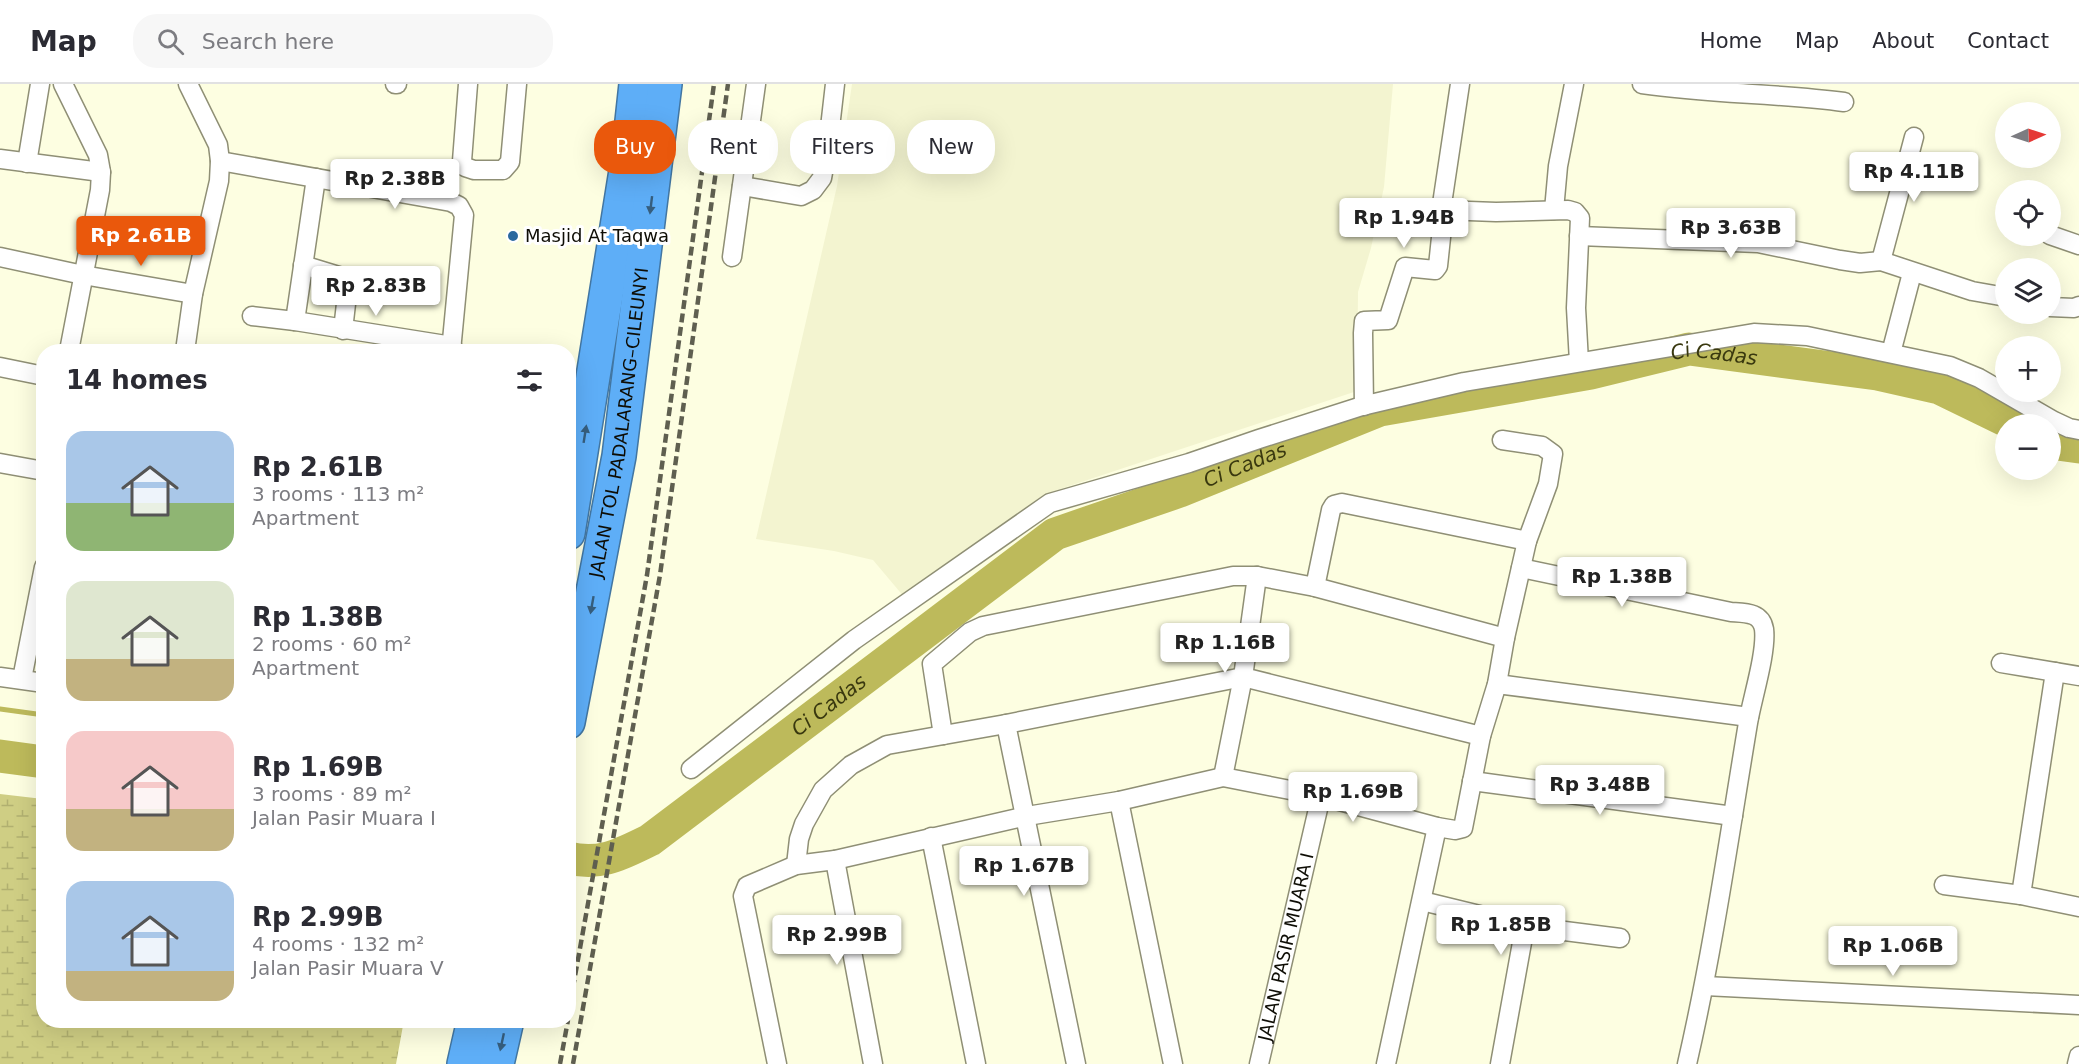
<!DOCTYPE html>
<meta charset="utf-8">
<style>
:root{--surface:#fff;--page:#f7f7f7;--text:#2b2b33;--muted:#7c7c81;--line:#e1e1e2;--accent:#ea580c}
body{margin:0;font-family:"DejaVu Sans",sans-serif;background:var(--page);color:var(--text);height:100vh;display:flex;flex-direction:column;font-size:22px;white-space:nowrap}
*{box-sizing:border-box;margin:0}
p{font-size:20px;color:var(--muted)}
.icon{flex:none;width:33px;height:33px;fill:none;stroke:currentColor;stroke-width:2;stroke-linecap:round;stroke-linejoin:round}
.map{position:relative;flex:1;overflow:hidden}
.details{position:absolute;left:36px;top:260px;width:540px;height:684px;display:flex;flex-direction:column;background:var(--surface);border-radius:24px;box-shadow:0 6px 24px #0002}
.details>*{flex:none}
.guide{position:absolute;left:594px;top:36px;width:570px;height:54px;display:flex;gap:12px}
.needle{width:39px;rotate:87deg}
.buttons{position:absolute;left:1995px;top:18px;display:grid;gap:12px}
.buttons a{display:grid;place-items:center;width:66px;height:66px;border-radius:50%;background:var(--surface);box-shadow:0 6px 24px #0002;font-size:30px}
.price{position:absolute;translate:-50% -51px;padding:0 14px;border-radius:6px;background:#fff;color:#222;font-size:20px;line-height:39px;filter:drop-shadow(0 2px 3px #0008)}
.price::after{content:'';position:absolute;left:50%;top:36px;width:18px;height:14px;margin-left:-9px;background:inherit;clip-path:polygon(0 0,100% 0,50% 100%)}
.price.active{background:var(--accent);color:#fff}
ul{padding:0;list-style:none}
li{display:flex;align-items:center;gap:18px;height:150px;padding:0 30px}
li span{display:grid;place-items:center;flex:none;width:168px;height:120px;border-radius:18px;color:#555}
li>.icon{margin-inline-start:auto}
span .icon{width:72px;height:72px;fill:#fffc;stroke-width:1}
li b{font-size:26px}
h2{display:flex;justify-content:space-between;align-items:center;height:72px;padding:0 30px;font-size:26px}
.chip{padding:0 21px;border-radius:24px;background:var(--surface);box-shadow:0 6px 24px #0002;font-size:21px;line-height:54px}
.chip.active{background:var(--accent);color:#fff}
header{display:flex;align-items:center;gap:36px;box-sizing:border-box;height:84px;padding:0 30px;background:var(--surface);border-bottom:2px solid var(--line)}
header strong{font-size:28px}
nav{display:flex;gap:33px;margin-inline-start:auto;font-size:21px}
.search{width:420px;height:54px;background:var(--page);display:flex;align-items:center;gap:15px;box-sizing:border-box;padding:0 21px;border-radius:24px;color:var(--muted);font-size:22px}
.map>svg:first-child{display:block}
</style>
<header>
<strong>Map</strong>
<div class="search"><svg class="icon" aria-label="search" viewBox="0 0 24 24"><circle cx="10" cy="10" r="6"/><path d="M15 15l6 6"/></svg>Search here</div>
<nav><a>Home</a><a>Map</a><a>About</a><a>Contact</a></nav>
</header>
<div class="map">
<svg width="2079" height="980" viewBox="0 0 2079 980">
<defs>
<pattern id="wetland-marsh" width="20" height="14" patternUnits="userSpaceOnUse" patternTransform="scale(1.5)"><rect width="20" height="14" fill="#cfce84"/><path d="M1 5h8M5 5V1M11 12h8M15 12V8" fill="none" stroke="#b1b070"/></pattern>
</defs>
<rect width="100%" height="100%" fill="#fdfee1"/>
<path fill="#f3f4d0" d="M852 0H1393L1384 103 1371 164 1358 208 1357 307 1051 408 905 514 873 476 834 467 756 455 837 102Z"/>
<path fill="url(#wetland-marsh)" d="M0 710 43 715 44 936H404L396 980H0Z"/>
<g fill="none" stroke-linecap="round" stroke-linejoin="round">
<path stroke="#bdba5b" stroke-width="5" d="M0 625 44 631"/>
<g stroke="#bdba5b" stroke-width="33">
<path d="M2050 359 2079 363"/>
<path d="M0 672 44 678"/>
<path id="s1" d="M568 774C601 782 621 770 650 756L1055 450 1180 407 1380 326 1591 289 1689 265 1877 290 1939 304 2013 340"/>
</g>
<g stroke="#8f8f75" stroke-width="21">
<g id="street">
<path d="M63 0 98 71 101 88 100 106 69 267"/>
<path d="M395 0H397"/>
<path d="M468 0 462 77 465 83 474 86H503L510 78 517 0"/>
<path d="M1642 0C1709 10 1777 9 1844 18"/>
<path d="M0 75 101 88"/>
<path d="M220 77 451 118 459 122 464 131 451 267"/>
<path d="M27 79 40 0"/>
<path d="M742 102 801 112 813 106 822 94 828 61 835 0"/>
<path d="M1442 126 1496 128 1568 126 1575 128 1580 134 1576 224 1579 278"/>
<path d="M1554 126 1558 82 1574 0"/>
<path d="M2050 151 2079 161"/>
<path d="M1579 152 1758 159 1840 176 1860 179 1881 177 1972 207 2006 213"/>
<path d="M0 173 83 191 193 210"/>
<path d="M732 173 756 0"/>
<path d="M1881 177 1914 53"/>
<path d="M303 181 339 192 346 200 347 211 343 246"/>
<path d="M2050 223 2074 224 2079 222"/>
<path d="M252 232 295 237 452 262"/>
<path d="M295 237 316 94"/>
<path d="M185 267 193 210 219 97 220 77 218 61 188 0"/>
<path d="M1891 269 1912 189"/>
<path d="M0 283 44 292"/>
<path d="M1364 322 1363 249 1364 237 1388 236 1405 183 1435 186 1438 182 1442 144V120L1460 0"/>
<path d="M1502 356 1542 362 1553 370 1548 400 1527 457"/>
<path d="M0 379 44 387"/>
<path d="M1521 484 1731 528C1745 529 1761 528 1764 545 1767 568 1752 615 1748 639 1729 753 1713 867 1687 980"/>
<path d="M2001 579 2079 592"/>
<path d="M0 593 44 599"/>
<path d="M22 595 44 483"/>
<path d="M1497 600 1749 633"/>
<path d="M1006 640 1076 980"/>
<path d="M943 651 932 580 970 548 983 542 1233 492H1257L1315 503 1505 554"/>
<path d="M691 685 854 556 1050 419 1189 379 1259 355 1362 322 1464 298 1754 249 1807 252 1950 282 1979 294 2054 337 2069 344 2079 346"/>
<path d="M1223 693 1243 593 1257 492"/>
<path d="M1472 697 1733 732"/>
<path d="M1119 717 1173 980"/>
<path d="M931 753 976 980"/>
<path d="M835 776 873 980"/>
<path d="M796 781 799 755 804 740 823 706 851 681 887 661 1006 640 1243 593 1481 652"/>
<path d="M1944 801 2021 811 2079 823"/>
<path d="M2021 811 2055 588"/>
<path d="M1422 817 1525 842 1500 980"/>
<path d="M1525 842 1620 854"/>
<path d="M1705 902 2079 921"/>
<path d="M777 980 743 812 747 802 796 781 835 776 1027 732 1119 717 1223 693 1321 712 1437 743 1455 746 1463 744 1481 652 1497 600 1505 554 1527 457 1342 419 1334 421 1331 426 1315 503"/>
<path id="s2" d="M1259 980 1321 712"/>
<path d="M1386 980 1437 743"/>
<path d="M2077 980 2079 972"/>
</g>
</g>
<g stroke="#4276a2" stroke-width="36">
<g id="highway">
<path d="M568 449 628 74 636 0"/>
<path id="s3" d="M568 638 619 372 665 0"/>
<path d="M464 980 474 936"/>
<path d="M497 980 507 936"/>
</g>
</g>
<use href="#street" stroke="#fff" stroke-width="18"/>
<use href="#highway" stroke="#5eaef7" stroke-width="33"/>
<path stroke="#5f5f50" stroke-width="4.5" stroke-dasharray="9 4.5" stroke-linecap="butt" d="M568 931 647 491 714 0
M560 980 568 936
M573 980 660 491 728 0"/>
</g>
<defs><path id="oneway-solid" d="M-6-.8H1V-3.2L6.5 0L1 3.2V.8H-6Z" transform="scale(1.5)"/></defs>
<g fill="#365e7e">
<use href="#oneway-solid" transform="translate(651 121) rotate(97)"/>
<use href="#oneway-solid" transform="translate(585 350) rotate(-81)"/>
<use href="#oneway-solid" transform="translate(592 521) rotate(100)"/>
<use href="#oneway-solid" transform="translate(502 958) rotate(102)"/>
</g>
<circle fill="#2a689f" stroke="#fff" stroke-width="2" cx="513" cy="152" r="6"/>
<g text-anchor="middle" stroke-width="6" stroke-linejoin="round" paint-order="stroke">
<g font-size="18" fill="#0e0d05" stroke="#fff" text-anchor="start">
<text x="525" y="158">Masjid At Taqwa</text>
</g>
<g font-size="18" fill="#0e0d05" stroke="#fff">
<text dy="6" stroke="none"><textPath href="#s3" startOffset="304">JALAN TOL PADALARANG–CILEUNYI</textPath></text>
<text dy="6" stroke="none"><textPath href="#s2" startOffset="120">JALAN PASIR MUARA I</textPath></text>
</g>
<g font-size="20" font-style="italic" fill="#39380f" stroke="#fff">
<text dy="7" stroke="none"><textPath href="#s1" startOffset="1282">Ci Cadas</textPath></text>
<text dy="7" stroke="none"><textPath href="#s1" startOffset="796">Ci Cadas</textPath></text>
<text dy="7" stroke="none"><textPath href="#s1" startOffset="310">Ci Cadas</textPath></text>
</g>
</g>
</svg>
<div class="buttons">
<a><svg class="needle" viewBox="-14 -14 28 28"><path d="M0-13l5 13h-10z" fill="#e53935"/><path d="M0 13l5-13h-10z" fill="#7c7c81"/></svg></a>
<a><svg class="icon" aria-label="locate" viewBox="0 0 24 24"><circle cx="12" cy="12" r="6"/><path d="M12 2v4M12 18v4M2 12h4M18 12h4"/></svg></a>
<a><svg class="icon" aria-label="layers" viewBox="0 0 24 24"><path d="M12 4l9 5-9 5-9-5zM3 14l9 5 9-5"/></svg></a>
<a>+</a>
<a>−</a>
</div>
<b class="price" style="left:1914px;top:119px">Rp 4.11B</b>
<b class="price" style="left:395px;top:126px">Rp 2.38B</b>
<b class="price" style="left:1404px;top:165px">Rp 1.94B</b>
<b class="price" style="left:1731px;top:175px">Rp 3.63B</b>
<b class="price active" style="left:141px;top:183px">Rp 2.61B</b>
<b class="price" style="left:376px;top:233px">Rp 2.83B</b>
<b class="price" style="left:1622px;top:524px">Rp 1.38B</b>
<b class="price" style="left:1225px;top:590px">Rp 1.16B</b>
<b class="price" style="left:1600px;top:732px">Rp 3.48B</b>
<b class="price" style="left:1353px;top:739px">Rp 1.69B</b>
<b class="price" style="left:1024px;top:813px">Rp 1.67B</b>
<b class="price" style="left:1501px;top:872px">Rp 1.85B</b>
<b class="price" style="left:837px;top:882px">Rp 2.99B</b>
<b class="price" style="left:1893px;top:893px">Rp 1.06B</b>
<div class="guide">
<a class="chip active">Buy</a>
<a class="chip">Rent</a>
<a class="chip">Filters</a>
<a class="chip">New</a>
</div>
<section class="details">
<h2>14 homes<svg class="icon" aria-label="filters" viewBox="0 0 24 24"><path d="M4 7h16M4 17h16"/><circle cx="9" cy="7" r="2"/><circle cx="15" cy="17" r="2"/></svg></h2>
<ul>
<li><span style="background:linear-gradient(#a9c7e8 60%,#8fb573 0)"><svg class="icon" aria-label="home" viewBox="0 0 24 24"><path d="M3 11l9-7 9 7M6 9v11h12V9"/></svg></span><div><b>Rp 2.61B</b><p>3 rooms · 113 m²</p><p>Apartment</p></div></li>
<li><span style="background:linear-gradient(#dfe7d0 65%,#c2b280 0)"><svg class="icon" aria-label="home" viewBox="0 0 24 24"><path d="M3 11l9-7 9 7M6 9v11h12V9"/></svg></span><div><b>Rp 1.38B</b><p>2 rooms · 60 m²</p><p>Apartment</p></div></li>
<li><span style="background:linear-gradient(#f6c9c9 65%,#c2b280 0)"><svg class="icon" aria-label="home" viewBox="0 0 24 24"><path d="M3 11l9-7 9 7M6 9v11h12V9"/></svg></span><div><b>Rp 1.69B</b><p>3 rooms · 89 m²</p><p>Jalan Pasir Muara I</p></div></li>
<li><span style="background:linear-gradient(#a9c7e8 75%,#c2b280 0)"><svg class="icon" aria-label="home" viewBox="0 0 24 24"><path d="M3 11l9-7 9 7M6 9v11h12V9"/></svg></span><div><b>Rp 2.99B</b><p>4 rooms · 132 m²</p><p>Jalan Pasir Muara V</p></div></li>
</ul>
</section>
</div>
